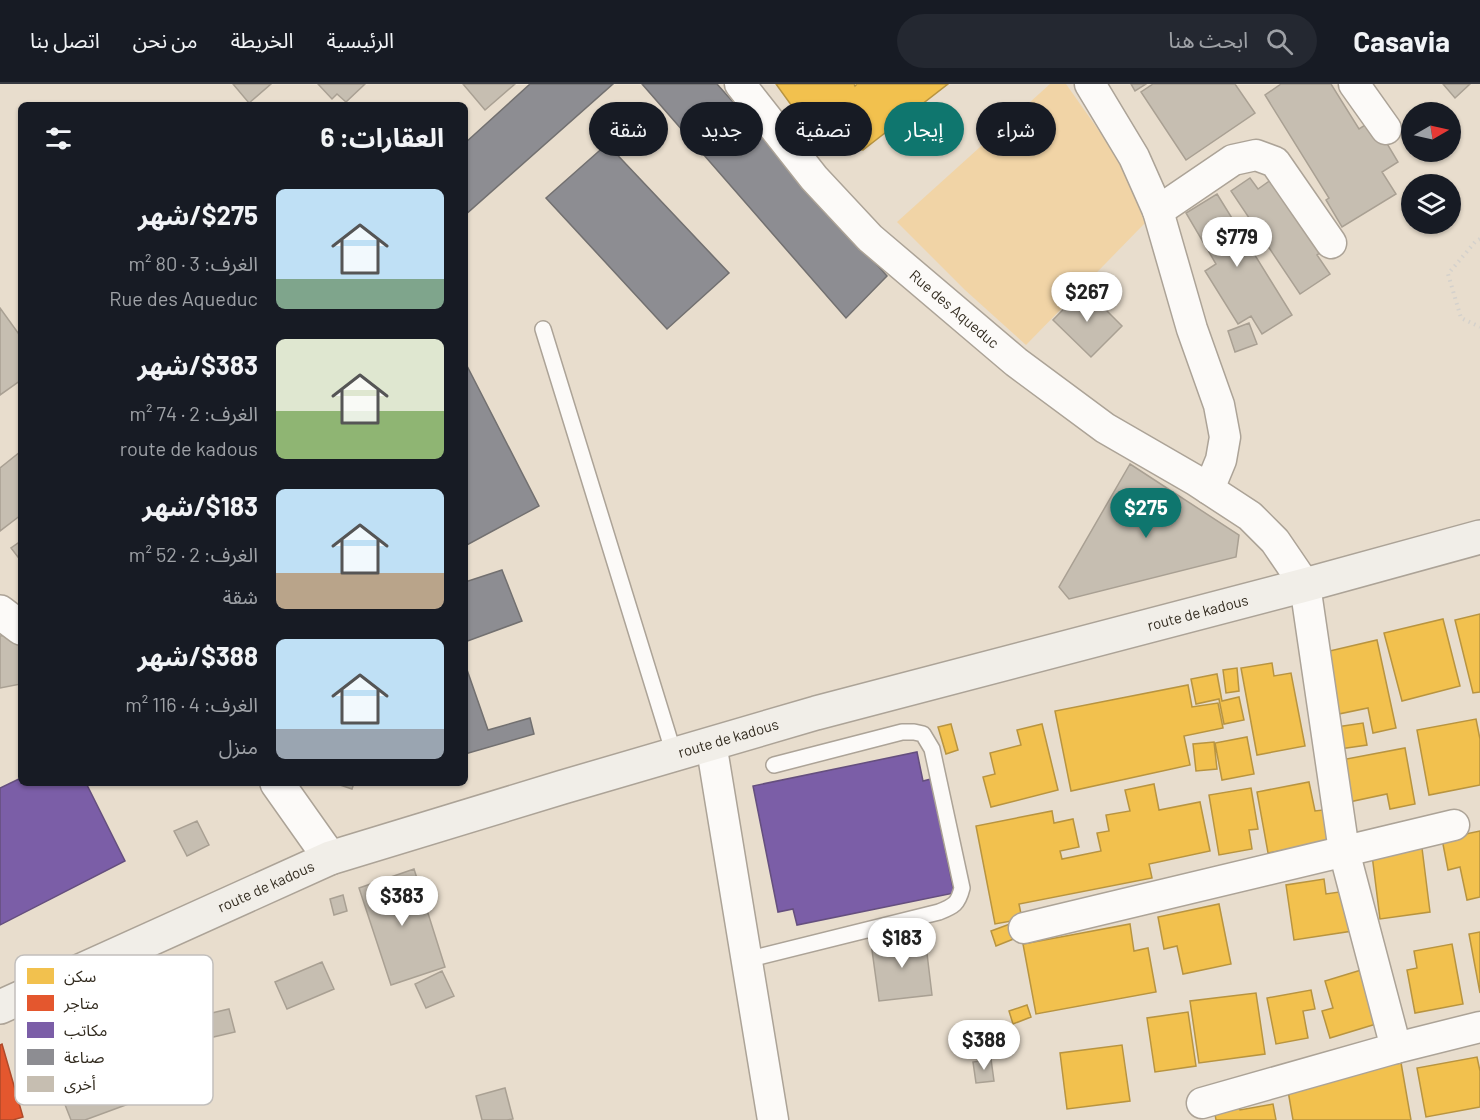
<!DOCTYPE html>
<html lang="ar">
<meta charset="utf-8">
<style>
:root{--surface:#171b24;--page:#242831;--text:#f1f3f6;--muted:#9ea1a6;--line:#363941;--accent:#0f766e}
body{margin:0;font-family:Barlow,"Noto Sans Arabic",sans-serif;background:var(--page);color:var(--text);direction:rtl;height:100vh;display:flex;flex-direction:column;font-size:22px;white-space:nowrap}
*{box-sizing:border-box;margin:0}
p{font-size:20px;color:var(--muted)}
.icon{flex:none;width:33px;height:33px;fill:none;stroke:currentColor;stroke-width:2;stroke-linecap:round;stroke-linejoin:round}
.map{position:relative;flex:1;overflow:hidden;direction:ltr}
.details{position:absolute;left:18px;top:18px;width:450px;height:684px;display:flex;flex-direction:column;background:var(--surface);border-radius:9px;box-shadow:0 2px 4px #0004;direction:rtl}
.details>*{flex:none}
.guide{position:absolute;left:486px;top:18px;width:570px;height:54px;direction:rtl;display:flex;gap:12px}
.needle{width:39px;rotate:81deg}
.buttons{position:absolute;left:1401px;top:18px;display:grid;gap:12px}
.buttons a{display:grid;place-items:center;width:60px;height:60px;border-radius:50%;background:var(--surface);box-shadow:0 2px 4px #0004;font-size:30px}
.price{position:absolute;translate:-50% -51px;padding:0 14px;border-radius:21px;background:#fff;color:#222;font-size:20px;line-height:39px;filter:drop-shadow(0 2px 3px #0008)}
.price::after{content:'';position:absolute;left:50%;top:36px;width:18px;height:14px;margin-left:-9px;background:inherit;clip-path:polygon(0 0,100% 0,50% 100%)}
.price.on{background:var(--accent);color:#fff}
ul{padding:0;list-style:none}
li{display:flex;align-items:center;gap:18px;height:150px;padding:0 24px}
li span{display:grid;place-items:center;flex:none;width:168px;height:120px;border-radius:9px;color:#555}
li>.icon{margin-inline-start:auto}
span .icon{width:72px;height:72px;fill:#fffc;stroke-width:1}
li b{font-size:26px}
h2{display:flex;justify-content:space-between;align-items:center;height:72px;padding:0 24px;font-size:26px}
.pill{padding:0 21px;border-radius:27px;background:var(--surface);box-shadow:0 2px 4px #0004;font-size:21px;line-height:54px}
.pill.on{background:var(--accent);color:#fff}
header{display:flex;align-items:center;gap:36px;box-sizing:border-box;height:84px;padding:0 30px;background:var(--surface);border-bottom:2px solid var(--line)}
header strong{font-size:28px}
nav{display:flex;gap:33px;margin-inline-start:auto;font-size:21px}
.search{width:420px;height:54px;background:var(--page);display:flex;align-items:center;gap:15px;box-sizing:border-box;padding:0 21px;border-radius:33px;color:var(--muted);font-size:22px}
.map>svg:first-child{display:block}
</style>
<header>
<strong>Casavia</strong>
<div class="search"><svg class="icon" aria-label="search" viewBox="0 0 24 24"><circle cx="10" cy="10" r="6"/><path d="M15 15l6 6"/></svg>ابحث هنا</div>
<nav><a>الرئيسية</a><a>الخريطة</a><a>من نحن</a><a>اتصل بنا</a></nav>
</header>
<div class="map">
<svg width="1480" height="1036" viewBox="0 0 1480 1036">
<rect width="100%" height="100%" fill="#e8ddcd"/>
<path fill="#f1d4a6" d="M1050 0H1066L1121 78 1145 139 1026 261 965 206 897 138Z"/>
<path fill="#f2c14e" stroke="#b89440" stroke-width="1.5" d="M776 0H854L855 2 857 0H948L863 66 820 61Z
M1480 530V608L1473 609 1455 536Z
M1443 535 1460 602 1402 617 1384 549Z
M1377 556 1396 644 1373 649 1368 624 1334 631 1321 569Z
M1272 579 1274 592 1291 589 1305 662 1257 671 1241 584Z
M1237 584 1239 607 1226 609 1223 586Z
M1217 590 1222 617 1239 613 1244 636 1224 640 1219 615 1196 620 1191 595Z
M1188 601 1192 623 1218 619 1223 644 1184 652 1190 681 1071 707 1055 627Z
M1476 635 1480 655V701L1429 711 1417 646Z
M1363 639 1367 661 1333 666 1330 644Z
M951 640 958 666 946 670 938 643Z
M1042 640 1058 706 991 723 983 693 995 690 990 669 1021 661 1017 646Z
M1247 653 1254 690 1222 696 1215 659Z
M1214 658 1217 685 1196 687 1193 660Z
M1405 664 1415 720 1390 725 1387 710 1349 718 1341 676Z
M1309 698 1315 727 1323 726 1329 758 1268 769 1257 708Z
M1154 700 1159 726 1200 718 1210 767 1149 780 1152 794 1019 820 1022 835 995 840 976 742 1052 727 1054 739 1073 735 1079 763 1060 767 1062 775 1101 767 1097 749 1109 747 1106 731 1130 727 1125 706Z
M1251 704 1258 745 1249 746 1252 765 1219 771 1209 711Z
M1480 747V813L1467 816 1460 783 1448 786 1442 755Z
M1422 764 1430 828 1380 835 1372 771Z
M1324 795 1326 810 1353 806 1359 846 1294 856 1286 801Z
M1219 820 1231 880 1183 890 1177 862 1164 865 1158 833Z
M1010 840 1016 854 996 862 991 847Z
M1130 840 1134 867 1148 864 1156 908 1036 930 1023 860Z
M1480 848V909L1469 850Z
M1452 860 1463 920 1415 929 1407 886 1417 884 1414 867Z
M1371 883 1386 937 1330 954 1322 927 1333 924 1325 897Z
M1311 906 1315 925 1303 927 1308 954 1276 960 1267 914Z
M1256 909 1265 970 1199 979 1190 917Z
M1027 921 1031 933 1013 940 1009 927Z
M1188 928 1196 982 1155 988 1147 934Z
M1122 961 1130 1017 1067 1025 1060 969Z
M1400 973 1411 1036H1293L1287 1001Z
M1477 973 1480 987V1023L1426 1033 1417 984Z
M1238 1019 1240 1026 1273 1020 1276 1036H1216L1214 1024Z"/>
<path fill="#e4572e" stroke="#af4a2a" stroke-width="1.5" d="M2 960 23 1033 13 1036H0V961Z"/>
<path fill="#7b5ea7" stroke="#654f7e" stroke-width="1.5" d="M917 668 923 697 931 695 954 809 797 841 793 825 778 828 753 702Z
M21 694V699H86L125 777 0 841V704Z"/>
<path fill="#8d8d92" stroke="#727070" stroke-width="1.5" d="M530 0H613L465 131V59Z
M642 0H717L887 192 846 234Z
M607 60 729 189 667 245 546 114Z
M465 278 539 422 465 462Z
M502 486 522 537 465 558V498Z
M465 580 488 646 530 634 534 650 465 670Z"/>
<path fill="#c6beb1" stroke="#a9a093" stroke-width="1.5" d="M233 0H271L249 19Z
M318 0H365L346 18 337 10 332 15Z
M463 0H515L485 26Z
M1131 0H1146L1135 7Z
M1153 0H1235L1255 29 1186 76 1141 8Z
M1281 0H1331L1359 45 1373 36 1398 78 1382 88 1396 110 1342 143 1326 116 1329 114 1265 11Z
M1443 0H1470L1455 14Z
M1278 91 1327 164 1317 171 1330 190 1300 210 1231 107 1250 94 1258 105Z
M1217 110 1292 231 1262 250 1251 232 1238 240 1205 187 1216 180 1186 129Z
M1084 204 1122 242 1091 273 1053 236Z
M0 224 21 253V296L0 311Z
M1249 239 1257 260 1235 268 1228 247Z
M20 368 21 369V431L0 447V384Z
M1130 380 1239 451 1236 473 1069 515 1059 503Z
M21 457V477L11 464Z
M21 548V600L0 604V552Z
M334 699H354L352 705Z
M197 737 209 761 187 772 174 747Z
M414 785 445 883 391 901 359 804Z
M343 811 347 827 334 831 330 815Z
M925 853 932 911 879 917 871 859Z
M322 878 334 905 287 925 275 898Z
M442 887 454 912 426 924 415 900Z
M229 925 235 948 209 954 203 931Z
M110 930 142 1015 85 1036H71L55 995 63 991 49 953Z
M991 975 994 997 976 999 973 978Z
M505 1004 513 1035 507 1036H482L476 1012Z"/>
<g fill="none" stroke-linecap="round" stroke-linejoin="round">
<g stroke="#aca397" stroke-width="18">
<path id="service" d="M543 245 674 670
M746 876 939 828C954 822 958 820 962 804L932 665 923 650 914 648H902L774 681"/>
</g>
<g stroke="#aca397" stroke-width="33">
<g id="minor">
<path id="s1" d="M740 0 814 94 870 154 1016 278 1105 344 1195 396 1250 432 1275 457 1305 501 1344 767 1396 964"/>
<path d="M1090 0 1134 73 1158 127 1192 245 1219 321 1225 353 1221 376 1209 405"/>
<path d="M1354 0 1386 45"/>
<path d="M1158 127 1233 76 1256 71 1275 78 1331 159"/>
<path d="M711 659 773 1036"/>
<path d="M1024 844 1454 741"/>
<path d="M1202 1019 1396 964 1480 943"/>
</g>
</g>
<g stroke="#aca397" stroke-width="36">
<path id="tertiary" d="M0 528 21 544
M277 699 330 774"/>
</g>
<g stroke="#aca397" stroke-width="36">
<g id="secondary">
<path id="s2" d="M0 923 330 774 563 703 816 629 1305 501 1480 453"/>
</g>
</g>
<path stroke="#d4d1cc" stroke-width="4" stroke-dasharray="1.5 4.5" stroke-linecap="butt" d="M1480 155 1475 158 1448 190 1461 234 1480 243"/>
<use href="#service" stroke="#fcfaf8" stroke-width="15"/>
<use href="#minor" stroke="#fcfaf8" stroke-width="30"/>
<use href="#tertiary" stroke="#fcfaf8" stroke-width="33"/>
<use href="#secondary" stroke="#f1eee8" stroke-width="33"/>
</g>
<g text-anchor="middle" stroke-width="6" stroke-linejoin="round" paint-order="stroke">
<g font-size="15" fill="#322b1f" stroke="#fff">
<text dy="5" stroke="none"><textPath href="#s1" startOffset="312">Rue des Aqueduc</textPath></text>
<text dy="5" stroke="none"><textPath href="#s2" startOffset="1264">route de kadous</textPath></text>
<text dy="5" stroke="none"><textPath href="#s2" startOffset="778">route de kadous</textPath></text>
<text dy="5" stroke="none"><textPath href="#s2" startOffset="292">route de kadous</textPath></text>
</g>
</g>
<rect x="15" y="871" width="198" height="150" rx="9" fill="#fff" stroke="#c2bfbc" stroke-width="1.5"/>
<rect x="27" y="884" width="27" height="16" fill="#f2c14e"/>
<rect x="27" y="911" width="27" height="16" fill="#e4572e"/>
<rect x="27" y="938" width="27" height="16" fill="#7b5ea7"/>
<rect x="27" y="965" width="27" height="16" fill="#8d8d92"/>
<rect x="27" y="992" width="27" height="16" fill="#c6beb1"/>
<g font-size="16" fill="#322b1f">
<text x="64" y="898">سكن</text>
<text x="64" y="925">متاجر</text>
<text x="64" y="952">مكاتب</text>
<text x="64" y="979">صناعة</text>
<text x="64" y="1006">أخرى</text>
</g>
</svg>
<div class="buttons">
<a><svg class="needle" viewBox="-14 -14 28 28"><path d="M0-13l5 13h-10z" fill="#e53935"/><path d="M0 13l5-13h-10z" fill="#9ea1a6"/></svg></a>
<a><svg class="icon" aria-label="layers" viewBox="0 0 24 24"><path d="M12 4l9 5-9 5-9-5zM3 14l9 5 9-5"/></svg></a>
</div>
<b class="price" style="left:1237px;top:184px">$779</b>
<b class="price" style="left:1087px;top:239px">$267</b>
<b class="price on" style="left:1146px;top:455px">$275</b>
<b class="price" style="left:402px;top:843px">$383</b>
<b class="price" style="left:902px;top:885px">$183</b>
<b class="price" style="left:984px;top:987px">$388</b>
<div class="guide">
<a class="pill">شراء</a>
<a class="pill on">إيجار</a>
<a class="pill">تصفية</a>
<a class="pill">جديد</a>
<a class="pill">شقة</a>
</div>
<section class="details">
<h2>العقارات: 6<svg class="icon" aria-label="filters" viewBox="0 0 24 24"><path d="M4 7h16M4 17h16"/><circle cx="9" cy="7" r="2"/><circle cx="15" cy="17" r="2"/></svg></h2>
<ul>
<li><span style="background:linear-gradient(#bfe0f5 75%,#7fa58c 0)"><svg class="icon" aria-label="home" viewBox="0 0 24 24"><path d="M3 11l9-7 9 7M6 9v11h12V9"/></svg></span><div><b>$275/شهر</b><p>الغرف: 3 · 80 m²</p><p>Rue des Aqueduc</p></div></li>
<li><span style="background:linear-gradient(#dfe7d0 60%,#8fb573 0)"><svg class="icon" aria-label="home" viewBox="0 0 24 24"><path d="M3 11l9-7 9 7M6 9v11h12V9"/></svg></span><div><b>$383/شهر</b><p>الغرف: 2 · 74 m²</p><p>route de kadous</p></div></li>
<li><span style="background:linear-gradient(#bfe0f5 70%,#b9a48a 0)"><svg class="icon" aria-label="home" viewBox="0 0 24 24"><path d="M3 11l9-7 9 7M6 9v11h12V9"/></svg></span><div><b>$183/شهر</b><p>الغرف: 2 · 52 m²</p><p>شقة</p></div></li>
<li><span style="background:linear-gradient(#bfe0f5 75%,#9aa5b1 0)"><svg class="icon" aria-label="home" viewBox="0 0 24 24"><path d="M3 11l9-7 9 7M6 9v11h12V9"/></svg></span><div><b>$388/شهر</b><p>الغرف: 4 · 116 m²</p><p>منزل</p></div></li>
</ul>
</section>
</div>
